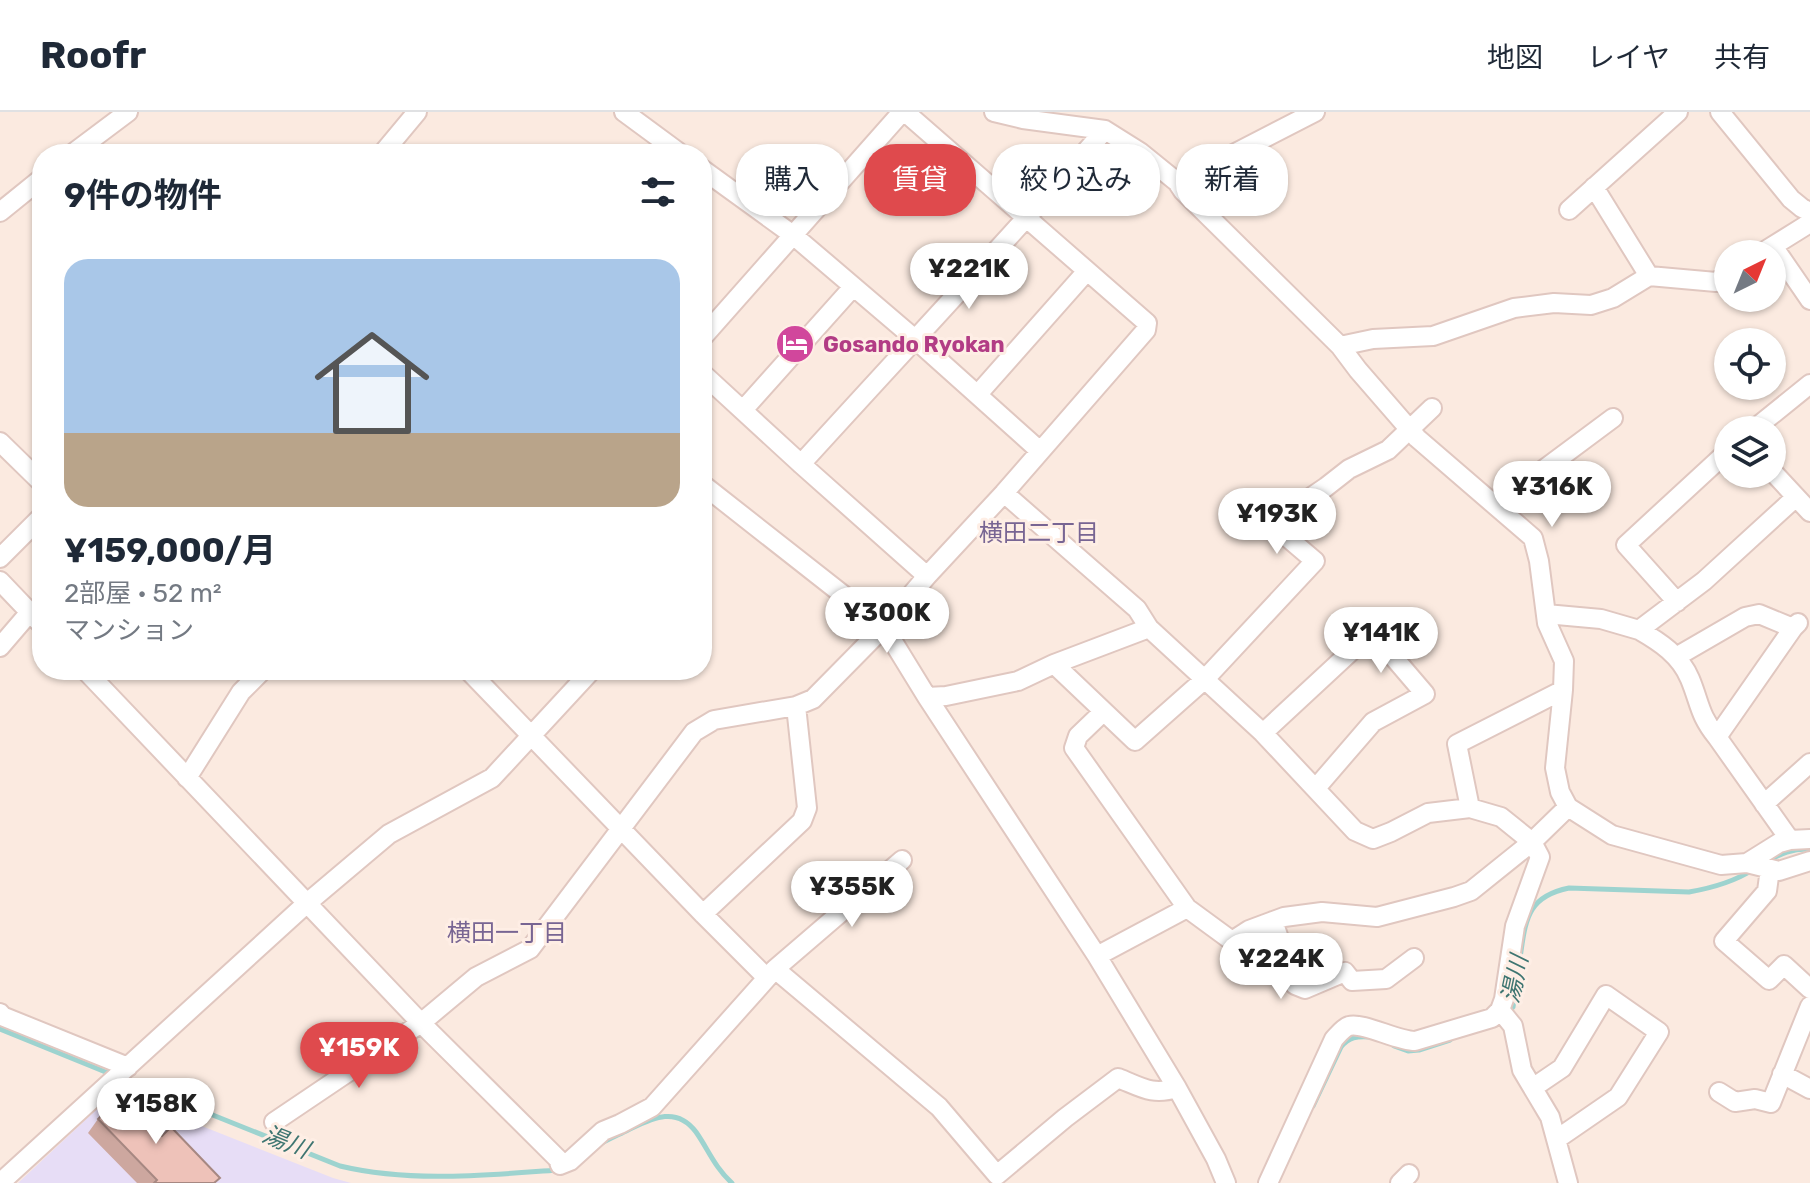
<!DOCTYPE html>
<html lang="ja">
<meta charset="utf-8">
<style>
:root{--surface:#fff;--page:#f6f6f7;--text:#1f2937;--muted:#747a83;--line:#e0e1e3;--accent:#df4a4d}
body{margin:0;font-family:Rubik,"Noto Sans JP",sans-serif;background:var(--page);color:var(--text);height:100vh;display:flex;flex-direction:column;font-size:30px;white-space:nowrap}
*{box-sizing:border-box;margin:0}
p{font-size:26px;color:var(--muted)}
.icon{flex:none;width:44px;height:44px;fill:none;stroke:currentColor;stroke-width:2;stroke-linecap:round;stroke-linejoin:round}
.map{position:relative;flex:1;overflow:hidden}
.drawer{position:absolute;left:32px;top:32px;width:680px;height:536px;display:flex;flex-direction:column;background:var(--surface);border-radius:32px;box-shadow:0 2px 6px #0004}
.drawer>*{flex:none}
.hud{position:absolute;left:736px;top:32px;width:760px;height:72px;display:flex;gap:16px}
.needle{width:52px;rotate:43deg}
.tools{position:absolute;left:1714px;top:128px;display:grid;gap:16px}
.tools a{display:grid;place-items:center;width:72px;height:72px;border-radius:50%;background:var(--surface);box-shadow:0 2px 6px #0004;font-size:40px}
.price{position:absolute;translate:-50% -68px;padding:0 18px;border-radius:28px;background:#fff;color:#222;font-size:26px;line-height:52px;filter:drop-shadow(0 2px 4px #0008)}
.price::after{content:'';position:absolute;left:50%;top:48px;width:24px;height:18px;margin-left:-12px;background:inherit;clip-path:polygon(0 0,100% 0,50% 100%)}
.price.active{background:var(--accent);color:#fff}
ul{padding:0;list-style:none}
li{display:grid;align-content:center;gap:16px;height:424px;padding:0 32px}
li+li{border-top:2px solid var(--line)}
li span{display:grid;place-items:center;height:248px;border-radius:24px;color:#555}
li>.icon{margin-inline-start:auto}
span .icon{width:144px;height:144px;fill:#fffc;stroke-width:1}
li b{font-size:34px}
h2{display:flex;justify-content:space-between;align-items:center;height:96px;padding:0 32px;font-size:34px}
.pill{padding:0 28px;border-radius:32px;background:var(--surface);box-shadow:0 2px 6px #0004;font-size:28px;line-height:72px}
.pill.active{background:var(--accent);color:#fff}
header{display:flex;align-items:center;gap:48px;box-sizing:border-box;height:112px;padding:0 40px;background:var(--surface);border-bottom:2px solid var(--line)}
header strong{font-size:38px}
nav{display:flex;gap:44px;margin-inline-start:auto;font-size:28px}
.map>svg:first-child{display:block}
</style>
<header>
<strong>Roofr</strong>
<nav><a>地図</a><a>レイヤ</a><a>共有</a></nav>
</header>
<div class="map">
<svg width="1810" height="1071" viewBox="0 0 1810 1071">
<rect width="100%" height="100%" fill="#fbeae0"/>
<path fill="#e7ddf6" d="M111 984H126L333 1066 351 1071H18Z"/>
<g fill="none" stroke-linecap="round" stroke-linejoin="round">
<path stroke="#9dd3cf" stroke-width="5" d="M1766 750C1780 742 1793 736 1810 737
M1508 901 1513 895C1516 876 1518 858 1521 839 1526 804 1530 784 1569 776L1689 780C1712 776 1734 770 1754 757
M0 917 113 963
M1394 934 1408 939 1419 938 1450 928
M123 967 340 1054C411 1071 486 1063 558 1058
M1313 994 1341 935C1349 925 1357 924 1370 925
M600 1032C609 1027 618 1023 628 1018 651 1007 676 993 696 1020 708 1037 715 1056 732 1071"/>
<g stroke="#e0c7c0" stroke-width="22">
<path id="minor" d="M624 0 681 42
M994 0 1023 7 1105 18 1140 40 1177 70 1185 67 1315 0
M1720 0 1791 87 1802 96 1810 100
M72 42 128 0
M382 42 417 0
M702 57 793 123 915 227 1040 339
M1177 70 1183 79 1340 234 1358 258 1417 326 1533 426 1539 449 1547 511 1564 549 1563 578 1555 656 1560 680 1568 695 1612 723 1721 753 1747 751 1779 759 1810 749
M1594 75 1649 164
M1569 98 1678 0
M0 100 42 66
M1773 134 1810 188
M1760 142 1805 114 1810 109
M702 226 902 0
M1340 234 1373 227 1433 224 1514 196 1554 191 1591 193 1613 186 1649 164 1716 170 1728 163
M702 261 801 352 927 464
M978 282 1087 159
M743 298 853 175
M1753 318 1810 272
M0 330 42 371
M801 352C902 241 1005 131 1105 18
M1772 359 1810 400
M702 372 884 515 927 585 1097 844 1177 976 1216 1047 1226 1071
M1004 381 1137 497 1149 516 1263 621 1355 719 1373 727 1391 720 1428 701 1470 696 1501 705 1532 730 1471 779 1454 785 1377 805 1322 800 1284 805 1249 818 1232 829 1187 796 1074 636 1078 624 1103 600
M1496 393 1613 306
M0 446 42 404
M0 469 42 513
M1677 490 1626 433 1728 339
M1546 502 1601 507 1639 518 1704 469 1796 385
M1639 518C1660 530 1680 543 1690 567 1700 591 1699 603 1717 625
M0 535 30 500
M1676 545 1745 505 1759 502 1793 516
M1054 552 1149 516
M85 558 421 911 558 1047 560 1053 570 1049 603 1019 620 1012 652 995 767 866 703 802 468 558
M927 585 946 584 1018 569 1054 552 1135 629 1205 567 1315 449 1281 420 1301 392 1326 375 1349 357 1388 338 1432 296
M1263 621 1372 520 1425 582 1373 610 1316 676
M187 666 241 580 263 558
M1764 692 1810 651
M1568 695 1532 730 1540 745 1515 814 1504 887 1500 898 1513 914 1522 958 1550 1005 1568 1071
M1470 696 1457 632 1563 578
M1790 728 1717 625 1793 516 1798 511
M1747 751 1779 731 1790 728 1810 727
M1770 757 1767 779 1724 829 1769 868 1784 853 1810 877
M703 802 802 709 807 696 796 594
M1273 809 1295 873 1305 877 1345 860 1352 869 1386 867 1414 846
M1097 844 1187 796
M775 857 902 748
M767 866 775 857 939 995 997 1063 1065 1006 1118 966C1141 975 1152 984 1177 976
M0 901 2 904 128 955
M1782 962 1810 977
M1534 975 1562 956 1606 883 1659 920 1618 985 1557 1027
M1719 980 1735 990 1755 987 1771 991 1810 894
M274 1010 421 911 476 865 530 837 694 620 714 608 796 594 813 587 884 515 927 464 1004 381 1146 218 1147 211 905 0
M0 1071 306 792 389 722 492 666 592 558
M1268 1071 1334 927C1338 923 1343 916 1349 914 1363 910 1397 929 1415 929L1492 906 1500 898
M1400 1071 1409 1062"/>
</g>
<use href="#minor" stroke="#fff" stroke-width="18"/>
</g>
<path fill="#cda79f" d="M141 1001 158 1020 216 1071H137L88 1021 98 1007Z"/>
<path fill="#eec2b9" stroke="#a78882" stroke-width="2" d="M124 982 129 987 131 985 144 998 141 1000 160 1017 158 1019 162 1024 171 1015 220 1066 214 1071H154L157 1068 98 1007Z"/>
<defs>
<g id="hotel-disc" transform="scale(2)"><circle r="9.5" fill="#d1479c" stroke="#feeee5"/><path d="M-6-4.5h1.5V1H6V5H4.5V3h-9V5H-6ZM-4 0a1.8 1.8 0 1 1 3.6 0ZM.5 0V-2.5h3Q6-2.5 6 0Z" fill="#fff"/></g>
</defs>
<g fill-rule="evenodd">
<use href="#hotel-disc" x="795" y="232"/>
</g>
<g text-anchor="middle" stroke-width="6" stroke-linejoin="round" paint-order="stroke">
<g font-size="22" font-weight="bold" fill="#b23c85" stroke="#feeee5" text-anchor="start">
<text x="823" y="240">Gosando Ryokan</text>
</g>
<g font-size="24" fill="#786593" stroke="#feeee5">
<text x="1039" y="429">横田二丁目</text>
<text x="507" y="829">横田一丁目</text>
</g>
<g font-size="24" font-style="italic" fill="#3e7571" stroke="#feeee5">
<text transform="translate(1515 867) rotate(-78)" y="8">湯川</text>
<text transform="translate(286 1030) rotate(22)" y="8">湯川</text>
</g>
</g>
</svg>
<div class="tools">
<a><svg class="needle" viewBox="-14 -14 28 28"><path d="M0-13l5 13h-10z" fill="#e53935"/><path d="M0 13l5-13h-10z" fill="#747a83"/></svg></a>
<a><svg class="icon" aria-label="locate" viewBox="0 0 24 24"><circle cx="12" cy="12" r="6"/><path d="M12 2v4M12 18v4M2 12h4M18 12h4"/></svg></a>
<a><svg class="icon" aria-label="layers" viewBox="0 0 24 24"><path d="M12 4l9 5-9 5-9-5zM3 14l9 5 9-5"/></svg></a>
</div>
<b class="price" style="left:969px;top:199px">¥221K</b>
<b class="price" style="left:1552px;top:417px">¥316K</b>
<b class="price" style="left:1277px;top:444px">¥193K</b>
<b class="price" style="left:887px;top:543px">¥300K</b>
<b class="price" style="left:1381px;top:563px">¥141K</b>
<b class="price" style="left:852px;top:817px">¥355K</b>
<b class="price" style="left:1281px;top:889px">¥224K</b>
<b class="price active" style="left:359px;top:978px">¥159K</b>
<b class="price" style="left:156px;top:1034px">¥158K</b>
<div class="hud">
<a class="pill">購入</a>
<a class="pill active">賃貸</a>
<a class="pill">絞り込み</a>
<a class="pill">新着</a>
</div>
<section class="drawer">
<h2>9件の物件<svg class="icon" aria-label="filters" viewBox="0 0 24 24"><path d="M4 7h16M4 17h16"/><circle cx="9" cy="7" r="2"/><circle cx="15" cy="17" r="2"/></svg></h2>
<ul>
<li><span style="background:linear-gradient(#a9c7e8 70%,#b9a48a 0)"><svg class="icon" aria-label="home" viewBox="0 0 24 24"><path d="M3 11l9-7 9 7M6 9v11h12V9"/></svg></span><div><b>¥159,000/月</b><p>2部屋 · 52 m²</p><p>マンション</p></div></li>
</ul>
</section>
</div>
